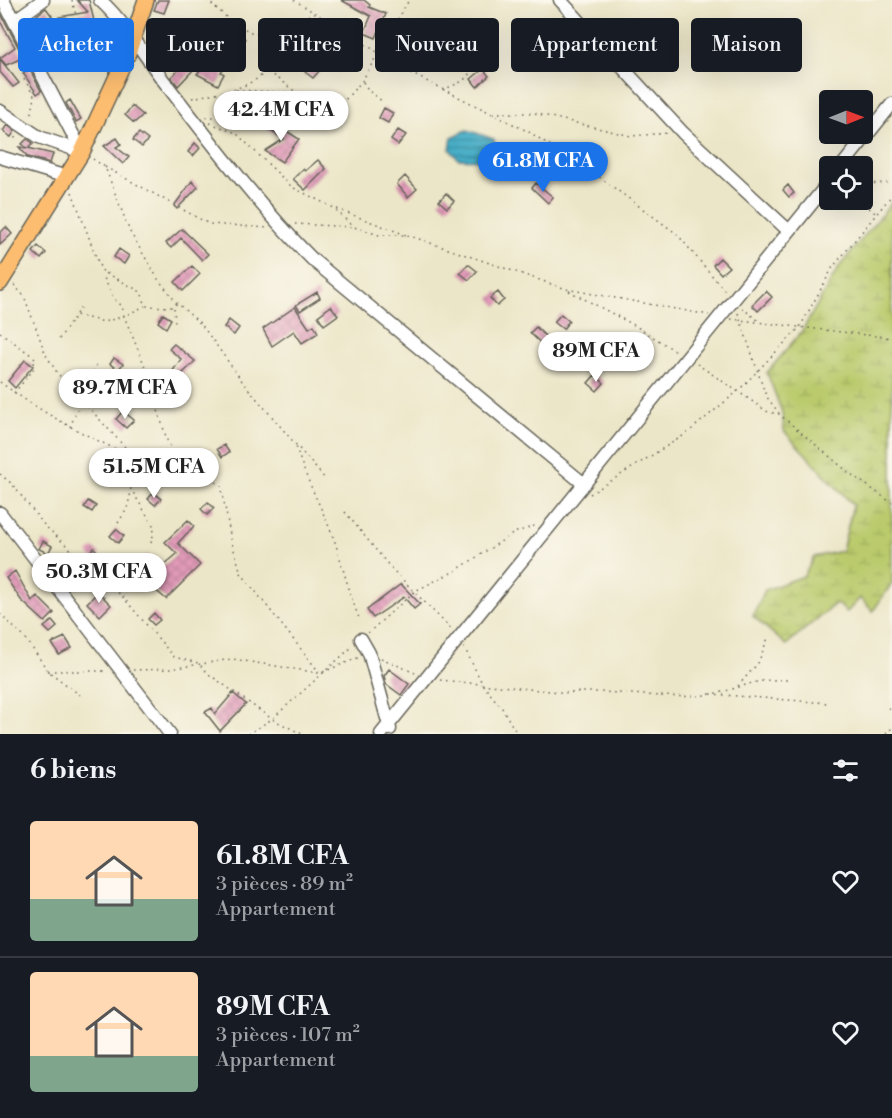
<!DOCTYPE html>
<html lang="fr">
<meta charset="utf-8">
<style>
:root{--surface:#171b24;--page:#242831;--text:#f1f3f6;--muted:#9ea1a6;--line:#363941;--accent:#1a73e8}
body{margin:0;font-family:"Libre Bodoni",serif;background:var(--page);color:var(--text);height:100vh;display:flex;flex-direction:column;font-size:22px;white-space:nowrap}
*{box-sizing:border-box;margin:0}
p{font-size:20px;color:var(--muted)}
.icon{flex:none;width:33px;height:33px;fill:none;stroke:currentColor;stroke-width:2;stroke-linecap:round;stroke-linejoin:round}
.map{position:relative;height:734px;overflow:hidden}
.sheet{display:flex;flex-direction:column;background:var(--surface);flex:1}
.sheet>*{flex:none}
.hud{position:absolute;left:18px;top:18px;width:856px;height:54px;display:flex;gap:12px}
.needle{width:39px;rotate:89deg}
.fabs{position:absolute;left:819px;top:90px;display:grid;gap:12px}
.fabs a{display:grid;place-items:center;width:54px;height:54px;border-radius:6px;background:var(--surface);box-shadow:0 6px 24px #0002;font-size:30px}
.price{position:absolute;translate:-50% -51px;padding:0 14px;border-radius:21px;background:#fff;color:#222;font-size:20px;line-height:39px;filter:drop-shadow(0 2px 3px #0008)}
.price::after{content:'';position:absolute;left:50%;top:36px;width:18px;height:14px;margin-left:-9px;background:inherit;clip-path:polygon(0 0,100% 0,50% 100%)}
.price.current{background:var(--accent);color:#fff}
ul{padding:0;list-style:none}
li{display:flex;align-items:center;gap:18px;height:150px;padding:0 30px}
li+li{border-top:2px solid var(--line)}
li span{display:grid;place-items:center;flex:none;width:168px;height:120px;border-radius:6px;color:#555}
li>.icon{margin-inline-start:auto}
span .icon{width:72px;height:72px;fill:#fffc;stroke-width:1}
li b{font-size:26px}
h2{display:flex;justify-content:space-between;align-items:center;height:72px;padding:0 30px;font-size:26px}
.chip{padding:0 21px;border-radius:6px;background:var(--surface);box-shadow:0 6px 24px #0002;font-size:21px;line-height:54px}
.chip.current{background:var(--accent);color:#fff}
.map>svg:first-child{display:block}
</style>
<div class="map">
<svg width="892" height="734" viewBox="0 0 892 734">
<defs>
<pattern id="wetland-marsh" width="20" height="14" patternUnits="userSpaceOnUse" patternTransform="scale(1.5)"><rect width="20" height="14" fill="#baca6c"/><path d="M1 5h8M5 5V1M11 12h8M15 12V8" fill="none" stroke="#9fad5d"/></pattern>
<pattern id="water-rules" width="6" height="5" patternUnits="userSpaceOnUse" patternTransform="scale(1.5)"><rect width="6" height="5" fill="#46adc6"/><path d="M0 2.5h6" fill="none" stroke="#3a8ca0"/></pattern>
<pattern id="building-cross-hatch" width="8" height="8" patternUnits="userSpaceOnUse" patternTransform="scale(1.5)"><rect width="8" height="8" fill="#e19ab8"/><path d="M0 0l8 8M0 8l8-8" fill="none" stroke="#c0849e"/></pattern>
</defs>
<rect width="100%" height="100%" fill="#fbf7ec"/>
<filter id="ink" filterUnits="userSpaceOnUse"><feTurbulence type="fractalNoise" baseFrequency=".0167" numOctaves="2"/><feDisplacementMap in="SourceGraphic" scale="12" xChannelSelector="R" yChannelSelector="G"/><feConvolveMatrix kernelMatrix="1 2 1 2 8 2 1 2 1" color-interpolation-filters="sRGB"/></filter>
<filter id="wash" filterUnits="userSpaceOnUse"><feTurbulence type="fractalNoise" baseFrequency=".008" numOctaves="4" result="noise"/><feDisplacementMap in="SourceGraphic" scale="24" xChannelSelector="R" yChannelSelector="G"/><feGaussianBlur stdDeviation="1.35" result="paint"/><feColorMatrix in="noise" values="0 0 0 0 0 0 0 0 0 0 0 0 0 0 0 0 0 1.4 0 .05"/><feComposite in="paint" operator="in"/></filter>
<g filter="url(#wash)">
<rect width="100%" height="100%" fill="#ece6c8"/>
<path fill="url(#wetland-marsh)" stroke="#6b7344" stroke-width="1.5" d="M892 202V583L873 611 860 598 847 612 836 603 786 645 753 616 765 590 804 576 814 557 842 551 853 505 784 431 782 412 767 373 802 331 839 267Z"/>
<path fill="url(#water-rules)" stroke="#316471" stroke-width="1.5" d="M467 130 494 139C499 163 475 160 458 159L450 149 452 137Z"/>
<g id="blocks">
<path fill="url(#building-cross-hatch)" d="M77 0H89L94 21 76 25 82 41 88 39 94 56 73 68 58 45 67 40 59 17 88 12Z
M158 0H169L164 13 154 10Z
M341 0H364L370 5 369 7 386 14 376 38 364 33 371 16Z
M46 8 52 16 43 23 37 15Z
M0 12 41 91 37 94 23 73 26 71 20 59 6 65 0 58 15 47 0 21Z
M197 26 212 36 204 54 186 42Z
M233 30 245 39 221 72 224 74 218 85 197 74Z
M344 42 358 49 347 64 332 53Z
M466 50 472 59 462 67 456 57Z
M0 59 19 83 13 87 0 72Z
M188 61 195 68 178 86 171 77Z
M312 64 320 70 313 78 305 72Z
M483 69 489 76 477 87 471 79Z
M70 100 81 119 76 122 66 103Z
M132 106 143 115 134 123 125 115Z
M384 108 393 113 388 123 379 118Z
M268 119 299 139 282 162 265 151 284 139 264 127Z
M7 125 15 131 11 137 3 131Z
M398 130 406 135 398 145 391 140Z
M139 133 148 140 142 147 133 140Z
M117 138 121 144 116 147 129 157 123 164 104 146Z
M27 139 33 143 28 148 53 154 50 163 28 157 19 147 27 148 22 144Z
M195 143 200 148 193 156 188 152Z
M318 160 326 169 305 190 293 179 303 169 305 171Z
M405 176 417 189 408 197 397 184Z
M192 181 198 187 177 209 174 206Z
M536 183 553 197 548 203 532 188Z
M788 185 794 193 789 197 783 190Z
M446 193 454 201 447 208 439 201Z
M6 227 12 234 0 245V233Z
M182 229 208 254 202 260 181 238 171 248 166 243Z
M38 246 46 253 41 259 33 252Z
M119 249 129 256 124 264 114 257Z
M720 258 729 267 721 274 713 265Z
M468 264 477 271 469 280 460 273Z
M192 266 200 274 183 291 175 282Z
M766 291 772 297 758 311 752 305Z
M317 292 320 298 300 311 296 305Z
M498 292 504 300 497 306 490 298Z
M331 306 338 315 324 325 318 316Z
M295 307 309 328 314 325 318 333 302 343 294 331 272 346 263 329Z
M163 314 171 319 166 328 158 322Z
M561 314 569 321 563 329 554 322Z
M229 320 239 328 234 335 224 327Z
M536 327 551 342 545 347 530 333Z
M174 344 195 361 179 377 172 372 181 359 169 349Z
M114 358 123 364 118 370 110 364Z
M25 360 33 366 15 388 8 381Z
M595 375 604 383 597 391 588 383Z
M123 411 134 420 126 428 116 419Z
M224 445 229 452 222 457 217 449Z
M205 461 212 467 206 474 199 468Z
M154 492 161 499 155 505 148 499Z
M88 501 96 506 92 512 84 507Z
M208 502 214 508 207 515 201 509Z
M188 520 194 526 178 543 200 565 166 599 153 588 164 578 157 571 177 554 165 542Z
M116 529 124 536 118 543 110 536Z
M43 541 52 546 48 553 39 549Z
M94 548 100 554 94 560 88 553Z
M147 555 153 564 145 569 140 559Z
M15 571 32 601 37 596 54 613 45 622 21 600 6 578Z
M401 584 420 604 414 609 404 597 373 618 367 610Z
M98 592 111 605 100 616 87 603Z
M154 613 160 620 154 625 148 619Z
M52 621 57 627 50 633 44 627Z
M65 637 72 648 59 655 52 643Z
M389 669 409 684 401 695 386 684 384 676Z
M233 693 246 704 220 731 205 712 212 708 215 714Z"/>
</g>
</g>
<g filter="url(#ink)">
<use href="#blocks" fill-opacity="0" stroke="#656358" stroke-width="1.5"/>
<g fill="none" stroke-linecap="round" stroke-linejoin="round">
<g stroke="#656358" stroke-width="15">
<path id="minor" d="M3 0 82 152
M100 0C125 23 143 53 163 80 211 142 258 205 314 261L584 484
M560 0 683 133 789 231
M15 20 43 0
M0 111 39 137 82 152
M0 157 67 177
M842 166 892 104
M0 513 170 734
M361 639 369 653 390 729
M381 734 830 181"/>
</g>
<g stroke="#656358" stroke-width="18">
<path id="major" d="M0 283 82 152 128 53 146 0"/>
</g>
<path stroke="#656358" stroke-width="1.5" stroke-dasharray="1.5 4.5" stroke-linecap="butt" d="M72 0 76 15
M207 0 233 23 251 32 312 47 325 20
M294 0 379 53 386 61 529 132 594 173 677 234 726 292
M396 24 427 49
M384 58 433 46
M268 72C289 87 311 101 325 122
M24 79 35 97 31 117
M363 82 369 91 383 102
M236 90 297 93
M443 90 463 81 470 73
M303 97 327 100 339 110
M192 98C242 87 256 90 288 46 297 35 302 22 313 12
M493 113H534L631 136 668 133
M206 117H266L325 122 362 81 409 0
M210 123 236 133 292 187 334 208 352 226
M0 129 13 139 18 136
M93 159 105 167 130 232 158 279 177 303 201 324 245 385 326 480
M105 167 209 224 269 228
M862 184 892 183
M72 192 101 270 141 292 146 306 173 307 177 303
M860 200 875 213
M337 209 406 235
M295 224 354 227 379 235H407L566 289 709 315
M106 273 104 278 114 299 122 306 124 316 145 306
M14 285 24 296 46 355 58 374 133 456
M569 291 634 325 677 352
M174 308 175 323
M742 308 760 322
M738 313 766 396 779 413
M76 314 83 305
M731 319 892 338
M0 332 35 358 33 370 14 393
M59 339 76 315 104 322 124 316 144 364 167 440 176 458 169 471
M697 364 768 412 779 414 848 472 892 503
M0 382C54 422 104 445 165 470 186 478 202 473 221 485L231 540 241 573 319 672
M70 427 97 363
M296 447C306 481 323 509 335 542 343 567 349 593 359 618
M114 450 121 473 153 525 154 532 151 543
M0 474 12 484 45 526 122 596 174 657 198 663 210 675 272 719 302 734
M590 494 686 434 738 391 800 327 833 267 892 195
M345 512 390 567 451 629
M118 523 127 509 131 492
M0 614 26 639 48 671 80 695
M368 633 415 591 455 571 514 533 537 525
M464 647 483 685 502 708 517 734
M381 658 415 673
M133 670 170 669 232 659 319 673
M48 671H108
M323 672 360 657
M440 680 569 693C614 688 665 702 711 694 742 689 752 678 787 680
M738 686 758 663 768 638
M711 694 827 703
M888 708 892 710
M248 734 272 719 353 646
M886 734 892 728"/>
<use href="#minor" stroke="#fff" stroke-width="12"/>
<use href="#major" stroke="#fcbd6f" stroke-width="15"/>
</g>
</g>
</svg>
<div class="fabs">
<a><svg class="needle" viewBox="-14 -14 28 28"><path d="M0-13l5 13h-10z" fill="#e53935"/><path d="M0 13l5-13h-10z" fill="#9ea1a6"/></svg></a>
<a><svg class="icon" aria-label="locate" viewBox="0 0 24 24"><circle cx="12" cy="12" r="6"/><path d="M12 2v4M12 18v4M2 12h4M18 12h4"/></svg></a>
</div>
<b class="price" style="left:281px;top:142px">42.4M CFA</b>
<b class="price current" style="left:543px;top:193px">61.8M CFA</b>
<b class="price" style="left:596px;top:383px">89M CFA</b>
<b class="price" style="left:125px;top:420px">89.7M CFA</b>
<b class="price" style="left:154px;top:499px">51.5M CFA</b>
<b class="price" style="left:99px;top:604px">50.3M CFA</b>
<div class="hud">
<a class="chip current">Acheter</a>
<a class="chip">Louer</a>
<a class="chip">Filtres</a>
<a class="chip">Nouveau</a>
<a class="chip">Appartement</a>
<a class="chip">Maison</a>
</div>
</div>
<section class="sheet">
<h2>6 biens<svg class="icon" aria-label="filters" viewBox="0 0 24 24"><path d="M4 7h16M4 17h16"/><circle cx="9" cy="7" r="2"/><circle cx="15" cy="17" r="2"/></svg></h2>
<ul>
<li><span style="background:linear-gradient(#ffd9b3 65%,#7fa58c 0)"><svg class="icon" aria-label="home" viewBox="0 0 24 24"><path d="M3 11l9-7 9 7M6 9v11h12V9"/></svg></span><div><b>61.8M CFA</b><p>3 pièces · 89 m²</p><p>Appartement</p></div><svg class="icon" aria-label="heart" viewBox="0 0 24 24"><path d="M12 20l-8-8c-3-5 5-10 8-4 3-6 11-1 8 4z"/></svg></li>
<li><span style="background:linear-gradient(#ffd9b3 70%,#7fa58c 0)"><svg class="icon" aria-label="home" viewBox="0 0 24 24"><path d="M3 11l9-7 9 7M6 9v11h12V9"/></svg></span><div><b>89M CFA</b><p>3 pièces · 107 m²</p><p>Appartement</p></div><svg class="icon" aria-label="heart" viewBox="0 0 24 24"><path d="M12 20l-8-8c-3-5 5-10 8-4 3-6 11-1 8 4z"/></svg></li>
</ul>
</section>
